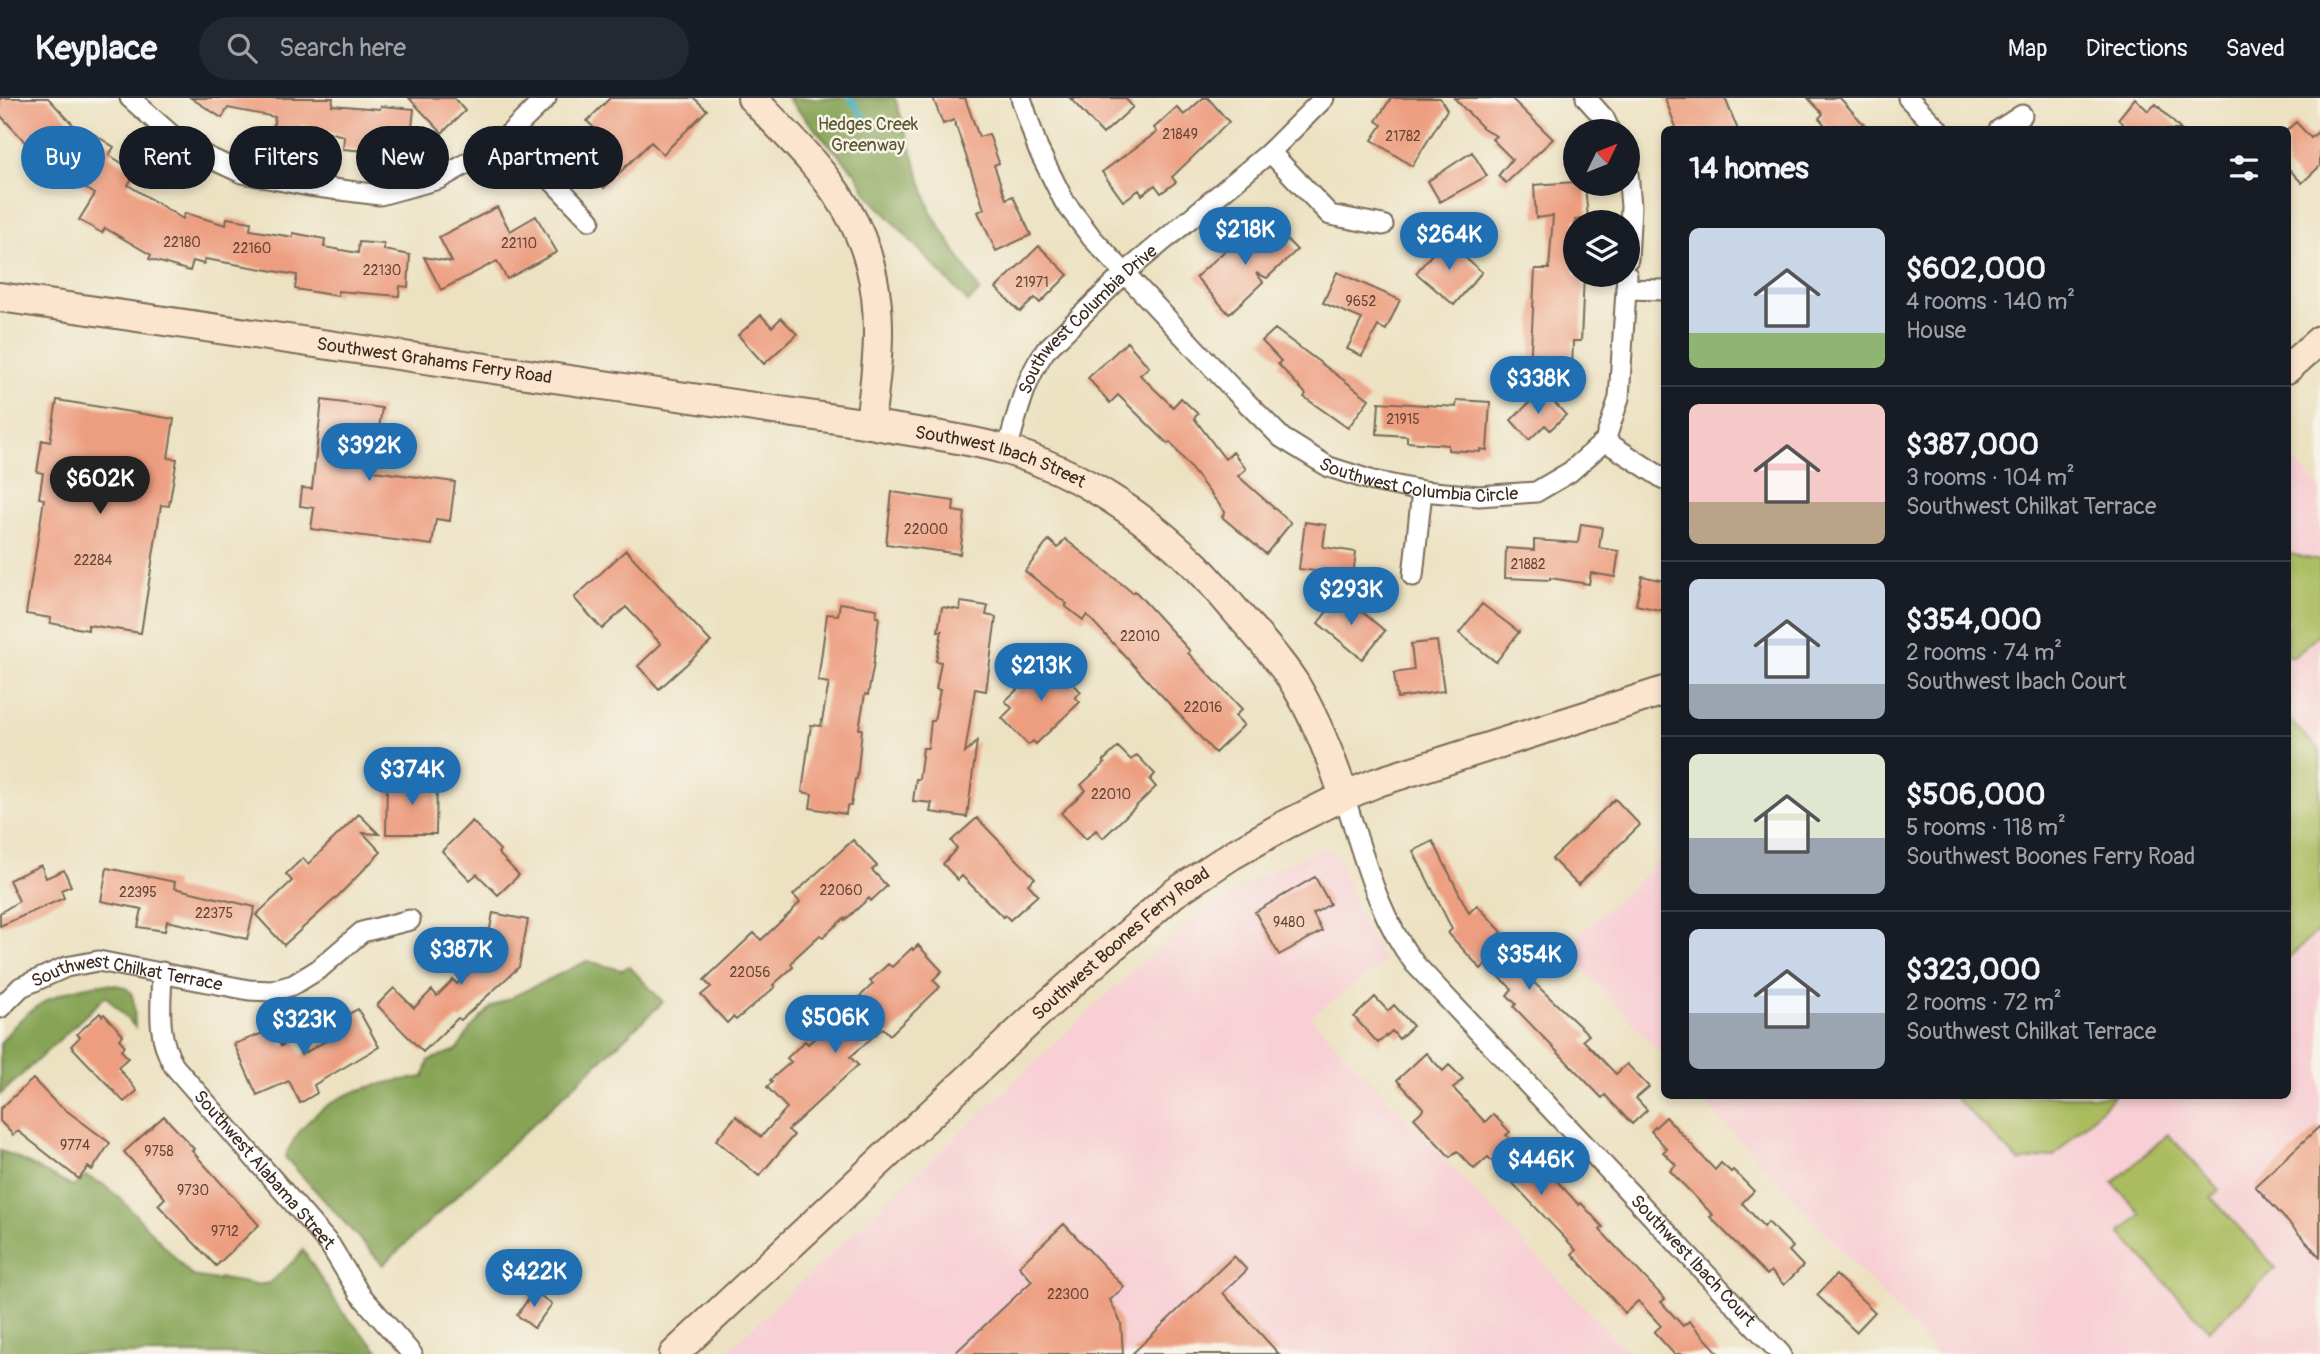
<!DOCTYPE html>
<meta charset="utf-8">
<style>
:root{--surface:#171b24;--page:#242831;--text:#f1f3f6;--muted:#9ea1a6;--line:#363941;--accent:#1f6fb2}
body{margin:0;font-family:Pangolin,sans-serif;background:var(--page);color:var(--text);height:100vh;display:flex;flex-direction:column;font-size:26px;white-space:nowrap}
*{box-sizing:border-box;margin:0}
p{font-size:23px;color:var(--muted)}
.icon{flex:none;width:38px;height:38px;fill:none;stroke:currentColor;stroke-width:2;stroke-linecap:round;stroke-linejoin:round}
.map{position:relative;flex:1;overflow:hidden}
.sheet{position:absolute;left:1661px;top:28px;width:630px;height:973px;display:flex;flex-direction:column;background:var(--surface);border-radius:10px;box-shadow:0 4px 10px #0003}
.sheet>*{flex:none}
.banner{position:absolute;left:21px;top:28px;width:665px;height:63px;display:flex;gap:14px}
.needle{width:46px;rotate:47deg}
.buttons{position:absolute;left:1563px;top:21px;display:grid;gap:14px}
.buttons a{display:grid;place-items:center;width:77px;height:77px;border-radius:50%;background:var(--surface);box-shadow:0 4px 10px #0003;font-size:35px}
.price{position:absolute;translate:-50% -60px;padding:0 16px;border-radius:24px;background:var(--accent);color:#fff;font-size:23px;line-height:46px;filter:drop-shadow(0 2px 4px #0008)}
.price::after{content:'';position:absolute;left:50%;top:42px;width:21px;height:16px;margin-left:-10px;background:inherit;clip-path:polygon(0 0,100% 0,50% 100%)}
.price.on{background:#222;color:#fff}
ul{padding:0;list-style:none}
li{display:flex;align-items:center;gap:21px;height:175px;padding:0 28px}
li+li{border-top:2px solid var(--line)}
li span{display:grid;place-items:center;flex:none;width:196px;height:140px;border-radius:10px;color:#555}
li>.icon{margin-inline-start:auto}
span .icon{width:84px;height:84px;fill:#fffc;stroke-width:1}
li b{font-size:30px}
h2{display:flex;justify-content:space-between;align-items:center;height:84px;padding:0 28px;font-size:30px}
.tag{padding:0 24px;border-radius:32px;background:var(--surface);box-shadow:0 4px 10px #0003;font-size:24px;line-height:63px}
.tag.on{background:var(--accent);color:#fff}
header{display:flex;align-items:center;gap:42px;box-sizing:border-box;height:98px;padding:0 35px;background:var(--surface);border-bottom:2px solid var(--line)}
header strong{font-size:33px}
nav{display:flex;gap:38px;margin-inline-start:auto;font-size:24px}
.search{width:490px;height:63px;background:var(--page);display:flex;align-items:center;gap:18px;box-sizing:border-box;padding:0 24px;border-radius:38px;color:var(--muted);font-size:26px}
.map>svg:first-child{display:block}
</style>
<header>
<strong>Keyplace</strong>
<div class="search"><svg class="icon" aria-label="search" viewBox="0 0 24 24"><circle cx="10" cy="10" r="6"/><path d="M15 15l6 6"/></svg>Search here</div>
<nav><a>Map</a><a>Directions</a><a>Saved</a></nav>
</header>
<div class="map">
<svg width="2320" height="1256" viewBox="0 0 2320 1256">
<rect width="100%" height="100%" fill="#f7f3e8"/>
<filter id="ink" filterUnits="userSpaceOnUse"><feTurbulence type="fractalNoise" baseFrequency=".0143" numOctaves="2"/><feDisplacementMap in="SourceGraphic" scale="14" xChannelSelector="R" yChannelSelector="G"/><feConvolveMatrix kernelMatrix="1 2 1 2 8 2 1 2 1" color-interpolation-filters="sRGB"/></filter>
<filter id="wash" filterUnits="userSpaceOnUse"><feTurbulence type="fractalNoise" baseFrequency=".00686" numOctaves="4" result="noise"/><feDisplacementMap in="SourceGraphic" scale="28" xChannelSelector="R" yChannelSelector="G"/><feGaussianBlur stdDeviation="1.57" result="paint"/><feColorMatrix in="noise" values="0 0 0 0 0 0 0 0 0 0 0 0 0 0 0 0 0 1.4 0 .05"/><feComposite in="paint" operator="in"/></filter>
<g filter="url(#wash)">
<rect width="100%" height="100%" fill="#ece2c2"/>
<path fill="#f7cfd4" d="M2287 355 2320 390V1256H1937L1699 998H2287Z
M1321 750 1333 753 1339 759 1359 819 1385 864 1310 919 1629 1256H724L1126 879 1183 829 1261 778Z
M1664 758V959L1564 851Z"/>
<path fill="#aabc5f" stroke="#72733e" stroke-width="2" d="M2287 455 2320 463V535L2295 558H2287Z
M2287 620 2320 653V831L2287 861Z
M1953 998H2114L2054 1058 2020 1064Z
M2168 1036 2219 1092 2211 1099 2276 1170 2209 1232 2120 1135 2141 1116 2113 1085Z"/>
<path fill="#87a456" stroke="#61673a" stroke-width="2" d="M787 0H895L931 114 980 193 968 204 867 96 856 76Z
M587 863 622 872 629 868 663 904 383 1167 285 1059C311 999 364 986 424 979L429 962 457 952 471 930 491 909Z
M99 886C138 886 133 896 135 929L106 898 0 997C0 984 0 959 0 947 1 943 6 938 9 934 32 905 63 891 99 886Z
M0 1053 12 1057 73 1089 86 1078 101 1085 119 1099 192 1178 217 1182 219 1180 256 1187 269 1185 297 1160 303 1152 343 1215 378 1252 374 1256H0Z"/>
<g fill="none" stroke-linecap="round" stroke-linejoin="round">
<path stroke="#42afbf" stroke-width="6" d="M850 0 873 31"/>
</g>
<g id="blocks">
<path fill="#ed9e80" d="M0 0H48L81 35 84 30 114 49 109 57 136 74 128 87 183 121 185 115 226 127 227 120 251 124 250 132 293 139V135L325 141 324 149 358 155 359 144 384 146V152L410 157 408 189 400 188 399 198 338 193V198L295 191 297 177 205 161 204 166 193 163 190 173 149 161 151 157 105 130 102 135 79 122 95 96 43 63 0 17Z
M191 0H333L332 7 380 11 381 8 414 11 410 48 376 45 375 54 343 51 344 38 300 27 297 41 272 35 275 19 228 10 222 20Z
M409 0H454L465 13 442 35Z
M610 0H694L707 12 663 56 651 44 604 90 569 54 594 30 587 23Z
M933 0H965L979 39 989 36 999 65 994 67 1006 101 1013 98 1031 137 996 153 978 114 984 111 954 22 943 26Z
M1070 0H1125L1133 9 1103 36Z
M1203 0H1208L1229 24 1172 79 1176 84 1161 95 1155 87 1142 97 1139 92 1123 103 1102 74 1157 34 1154 30 1177 9 1184 17Z
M1391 0H1440L1447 12 1412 68 1372 42 1382 27 1376 23Z
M1454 0H1511L1553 41 1506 85 1498 78 1512 61 1492 41 1496 38 1483 30Z
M1665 0H1725L1738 32H1677Z
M1808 0H1840L1869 32H1829L1819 20 1823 16Z
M2135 0 2148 13 2156 6 2181 32H2128L2118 21Z
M2296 24 2311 40 2320 32V68L2302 85 2287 69V32Z
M1472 54 1487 78 1440 104 1428 83Z
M1575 84 1585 86 1588 121 1575 122V177H1584L1581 243H1573L1572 274 1530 271 1535 171H1549L1553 118 1536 120 1534 87Z
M497 109 510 133 536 118 557 154 507 181 497 163 441 192 424 159 452 164 439 139Z
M1273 127 1297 152 1267 180 1256 175 1263 184 1229 216 1196 179 1249 131 1258 141Z
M1444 142 1482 174 1454 207 1416 175Z
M1039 148 1068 177 1040 205 1035 200 1020 214 996 190Z
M1337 174 1400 202 1386 232 1378 228 1362 258 1347 251 1362 221 1323 205Z
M761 217 772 229 781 220 797 236 764 266 738 237Z
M1275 231 1369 301 1348 330 1304 299 1306 296 1278 266 1281 263 1262 243Z
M1127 244 1149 269 1140 277 1173 309 1181 300 1198 316 1194 320 1225 361 1233 354 1246 371 1238 378 1291 425 1266 456 1222 419 1225 414 1170 344 1168 346 1118 297 1110 305 1088 280Z
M1543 292 1566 317 1550 332 1545 327 1529 342 1511 322Z
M57 302 174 321 168 360 177 361 169 408 161 407 141 535 88 527V532L50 525 51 520 26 516 44 401 39 400 43 375 37 374 42 342 50 344Z
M322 302 382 310 373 373 455 384 450 423 436 421 432 447 311 431 314 410 300 408 302 390 312 391Z
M1457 302 1490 304 1487 352 1480 351V354L1448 352V347L1407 344V338L1377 336 1379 304 1456 309Z
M892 394 954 403 953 413 965 415 960 456 886 446Z
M1305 424 1326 427 1323 449 1356 454 1353 478 1299 471Z
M1581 426 1602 429 1599 450 1619 453 1615 479 1591 475 1589 486 1550 480V482L1505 480 1506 450 1534 452V442L1578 445Z
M1065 441 1133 495 1135 493 1190 553 1188 555 1242 611 1235 618 1244 627 1215 655 1087 517 1083 522 1065 508 1067 506 1025 473 1049 442 1058 450Z
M626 452 711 544 659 591 638 568 661 546 626 509 602 531 574 500Z
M1642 478 1664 483V513L1636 507Z
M1341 496 1385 533 1362 561 1318 525Z
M961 504 988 508 986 517 996 519 986 593 975 591 965 655 977 643 967 719 930 714 932 705 913 703 916 681H919L923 650H928L931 623H934L940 592 936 591 941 564 936 563 942 533H938L942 509 960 512Z
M840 505 877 511 876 519H879L873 570 868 597 865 596 859 631H862L857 681H855L851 708H847L846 716 810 710 812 696 802 694 811 627 821 628 829 585 818 583 827 516 838 517Z
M1482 506 1519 534 1496 564 1459 535Z
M1437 543 1444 593 1397 600 1394 575 1414 572 1411 546Z
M1050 561 1081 594 1075 599 1080 604 1036 646 1033 643 1028 647 1002 620 1012 610 1005 603Z
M1118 649 1131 662 1137 657 1155 676 1150 682 1156 689 1103 740 1096 732 1086 741 1061 715 1086 692 1081 687 1105 665 1103 663Z
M408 681H437L436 736H386L387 685H408Z
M1615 701 1640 727 1578 787 1552 761Z
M359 716 379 736 363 735 381 754 338 798 284 847 256 817 292 783 286 776 303 760 308 766Z
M977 720 1035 780 1028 786 1038 797 1010 822 1005 817 1003 819 962 778 958 782 943 766 957 750 951 743Z
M472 723 500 752 498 755 519 777 498 797 477 776 470 782 442 753Z
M853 742 877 768 872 772 887 788 871 803 869 800 845 822 844 820 823 839 820 837 795 860 791 866 793 869 773 887 775 889 736 922 733 919 727 925 701 897 711 889 704 882 754 835 761 842 791 814 800 804 793 797Z
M1433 743 1469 815 1477 807 1502 834 1491 844 1589 937 1583 942 1616 976 1627 966 1649 989 1636 1000 1647 1012 1632 1026 1605 997 1602 1000 1514 909 1516 906 1507 897 1512 891 1486 866 1481 871 1448 835 1452 831 1413 753Z
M41 767 46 780 64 772 71 788 61 792 64 800 0 828V815L19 803 9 782Z
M107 770 175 784 174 790 255 809 247 841 167 823 165 833 138 829 142 811 101 803Z
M1315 779 1330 806 1313 816 1322 833 1279 857 1255 814Z
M493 815 528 822 519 869 461 922 458 920 423 954 377 907 394 890 414 910 432 892 437 898 453 882 457 886 492 854 487 846Z
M918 847 942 873 933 882 940 889 890 937 883 930 850 959 858 967 788 1032 794 1037 759 1078 716 1042 736 1018 761 1039 787 1010 767 989 772 984 770 982 791 964 787 960 805 943 808 946 828 928 830 930 855 906 853 905 873 886 870 883 888 866 892 869 912 850 913 852Z
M1375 899 1388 913 1394 907 1413 928 1399 941 1392 933 1378 945 1354 919Z
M358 911 379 949 314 987 317 995 300 1005 289 983 257 997 234 946 274 931 281 948 295 941 301 957 343 933 337 922Z
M100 915 102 918 104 916 123 937 119 941 125 948 121 952 128 960 118 969 137 993 124 1004 71 948 80 939 77 936Z
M1426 955 1443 973 1449 967 1463 981 1453 990 1485 1024 1493 1016 1510 1034 1506 1037 1540 1073 1544 1069 1579 1107 1581 1105 1603 1129 1600 1132 1665 1201 1661 1204 1683 1228 1689 1223 1720 1256H1674L1654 1234 1661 1228 1638 1203 1625 1215 1572 1156 1576 1152 1488 1059 1474 1071 1457 1053 1450 1059 1414 1020 1424 1011 1397 982Z
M33 981 55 1004 110 1045 92 1072 88 1069 79 1081 18 1033 13 1037 0 1023V1011Z
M164 1018 194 1051 192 1053 259 1127 216 1168 158 1107 165 1100 124 1054Z
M1666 1019 1715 1072 1721 1065 1731 1074 1733 1072 1754 1093 1742 1105 1764 1129 1768 1124 1793 1149 1789 1153 1803 1168 1784 1187 1771 1173 1767 1177 1710 1119 1713 1117 1670 1073 1676 1067 1663 1054 1667 1051 1651 1033Z
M2320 1028V1159L2255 1088Z
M1064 1126 1124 1189 1110 1202 1121 1225 1123 1256H954L1032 1183 1019 1168Z
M1234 1158 1247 1172 1223 1195 1279 1256H1132Z
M1836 1177 1875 1214 1856 1234 1817 1197Z
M534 1193 552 1206 534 1230 517 1217Z"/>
</g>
</g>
<g filter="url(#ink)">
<use href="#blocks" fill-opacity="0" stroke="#796a57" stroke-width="2"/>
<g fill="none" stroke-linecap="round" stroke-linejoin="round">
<g stroke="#796a57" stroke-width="23">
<g id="street">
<path d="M130 0 184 48 242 75 309 88 380 97 439 81 480 58 508 37 546 0"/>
<path id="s1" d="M1021 0 1038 51 1064 103 1092 140 1230 288 1282 340 1329 369 1373 383 1422 393 1479 398 1536 394 1570 374 1605 343 1619 300 1627 177"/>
<path d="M1586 0 1604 20 1610 33"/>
<path d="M1908 0 1939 32"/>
<path d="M1999 32 2022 17"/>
<path d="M508 37 590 122"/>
<path d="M1270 54 1330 117 1383 127"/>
<path d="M1628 75 1631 108 1628 161"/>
<path d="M1626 191 1664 192"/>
<path d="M1605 343 1664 381"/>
<path id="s2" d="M1007 352C1017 318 1024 283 1045 253L1126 174 1270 54 1324 0"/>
<path d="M1413 478 1422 393"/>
<path id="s3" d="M1344 698C1363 755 1377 817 1415 866L1781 1256"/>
<path id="s4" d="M162 874C161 909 156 937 174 968L330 1147 359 1195 412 1256"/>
<path id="s5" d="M0 910 21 889 66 869 98 863 249 892 272 893 293 887 319 871 362 834 410 822"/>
</g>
</g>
<g stroke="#796a57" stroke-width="32">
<g id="secondary">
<path id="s6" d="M752 0C824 75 879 124 878 236 878 266 873 297 870 326 915 335 962 339 1006 352 1077 373 1143 416 1196 468 1212 484 1226 502 1241 519 1260 541 1280 562 1295 586 1316 621 1331 659 1344 698"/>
<path id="s7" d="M0 199 870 326"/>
<path d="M2287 271 2320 242"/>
<path id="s8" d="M674 1256 1045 909 1173 796 1232 757 1285 727 1344 698 1378 684 1664 593"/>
</g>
</g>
<use href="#street" stroke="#fff" stroke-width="19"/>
<use href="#secondary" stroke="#fce5cf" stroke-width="28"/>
</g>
</g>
<g text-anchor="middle" stroke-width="5" stroke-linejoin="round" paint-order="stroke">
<g font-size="14" fill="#684736">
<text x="1180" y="41">21849</text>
<text x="1403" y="43">21782</text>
<text x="182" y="149">22180</text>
<text x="519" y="150">22110</text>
<text x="252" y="155">22160</text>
<text x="382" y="177">22130</text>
<text x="1032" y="189">21971</text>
<text x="1361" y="208">9652</text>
<text x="1403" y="326">21915</text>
<text x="926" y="436">22000</text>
<text x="93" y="467">22284</text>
<text x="1528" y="471">21882</text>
<text x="1140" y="543">22010</text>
<text x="1203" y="614">22016</text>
<text x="1111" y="701">22010</text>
<text x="841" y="797">22060</text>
<text x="138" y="799">22395</text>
<text x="214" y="820">22375</text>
<text x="1289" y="829">9480</text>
<text x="750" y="879">22056</text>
<text x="75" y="1052">9774</text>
<text x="159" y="1058">9758</text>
<text x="193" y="1097">9730</text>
<text x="225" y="1138">9712</text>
<text x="1068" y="1201">22300</text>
</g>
<g font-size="18" fill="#5c5632" stroke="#f7f3e8">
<text x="868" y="32">Hedges Creek<tspan x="868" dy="21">Greenway</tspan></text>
</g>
<g font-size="18" fill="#3b2a1e" stroke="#f7f3e8">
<text dy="6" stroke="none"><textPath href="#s2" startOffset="158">Southwest Columbia Drive</textPath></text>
<text dy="6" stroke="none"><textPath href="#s7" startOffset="439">Southwest Grahams Ferry Road</textPath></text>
<text dy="6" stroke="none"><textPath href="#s6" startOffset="502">Southwest Ibach Street</textPath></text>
<text dy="6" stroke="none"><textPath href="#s1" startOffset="581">Southwest Columbia Circle</textPath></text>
<text dy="6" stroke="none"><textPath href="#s8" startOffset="607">Southwest Boones Ferry Road</textPath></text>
<text dy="6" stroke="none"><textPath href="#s5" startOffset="140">Southwest Chilkat Terrace</textPath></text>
<text dy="6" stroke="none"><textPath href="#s4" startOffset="234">Southwest Alabama Street</textPath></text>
<text dy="6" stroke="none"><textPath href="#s3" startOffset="590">Southwest Ibach Court</textPath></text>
</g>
</g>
</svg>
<div class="buttons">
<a><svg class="needle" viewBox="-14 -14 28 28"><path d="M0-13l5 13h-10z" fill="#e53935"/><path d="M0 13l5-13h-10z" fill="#9ea1a6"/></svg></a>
<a><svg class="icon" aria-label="layers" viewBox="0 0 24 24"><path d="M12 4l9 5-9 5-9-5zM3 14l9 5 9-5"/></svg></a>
</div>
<b class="price" style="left:1245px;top:169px">$218K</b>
<b class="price" style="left:1449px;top:174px">$264K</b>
<b class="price" style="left:1538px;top:318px">$338K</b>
<b class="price" style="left:369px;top:385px">$392K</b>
<b class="price on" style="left:100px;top:418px">$602K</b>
<b class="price" style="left:1351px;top:529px">$293K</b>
<b class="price" style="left:1041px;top:605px">$213K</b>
<b class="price" style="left:412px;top:709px">$374K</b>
<b class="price" style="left:461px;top:889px">$387K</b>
<b class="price" style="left:1529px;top:894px">$354K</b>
<b class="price" style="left:835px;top:957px">$506K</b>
<b class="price" style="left:304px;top:959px">$323K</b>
<b class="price" style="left:1541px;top:1099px">$446K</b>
<b class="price" style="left:534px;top:1211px">$422K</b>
<div class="banner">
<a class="tag on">Buy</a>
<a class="tag">Rent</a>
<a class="tag">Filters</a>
<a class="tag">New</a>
<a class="tag">Apartment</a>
</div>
<section class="sheet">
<h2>14 homes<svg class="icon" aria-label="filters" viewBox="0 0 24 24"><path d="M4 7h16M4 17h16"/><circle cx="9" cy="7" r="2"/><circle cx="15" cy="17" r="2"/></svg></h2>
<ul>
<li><span style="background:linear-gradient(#c9d6e8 75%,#8fb573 0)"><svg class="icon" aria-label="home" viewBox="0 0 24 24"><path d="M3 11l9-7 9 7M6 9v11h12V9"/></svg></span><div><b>$602,000</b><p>4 rooms · 140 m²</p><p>House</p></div></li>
<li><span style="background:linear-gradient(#f6c9c9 70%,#b9a48a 0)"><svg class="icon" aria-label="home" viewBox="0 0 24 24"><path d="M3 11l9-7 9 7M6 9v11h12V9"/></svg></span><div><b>$387,000</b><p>3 rooms · 104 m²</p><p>Southwest Chilkat Terrace</p></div></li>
<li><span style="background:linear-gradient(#c9d6e8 75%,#9aa5b1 0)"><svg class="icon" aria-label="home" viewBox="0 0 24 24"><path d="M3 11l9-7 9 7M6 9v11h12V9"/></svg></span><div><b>$354,000</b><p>2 rooms · 74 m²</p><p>Southwest Ibach Court</p></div></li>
<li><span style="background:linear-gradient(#dfe7d0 60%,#9aa5b1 0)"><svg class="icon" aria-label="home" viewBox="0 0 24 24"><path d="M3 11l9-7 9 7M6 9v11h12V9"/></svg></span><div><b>$506,000</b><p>5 rooms · 118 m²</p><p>Southwest Boones Ferry Road</p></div></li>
<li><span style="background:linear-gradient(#c9d6e8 60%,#9aa5b1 0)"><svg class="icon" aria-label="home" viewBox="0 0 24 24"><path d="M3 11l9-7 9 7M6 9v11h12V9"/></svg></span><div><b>$323,000</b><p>2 rooms · 72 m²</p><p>Southwest Chilkat Terrace</p></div></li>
</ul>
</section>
</div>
